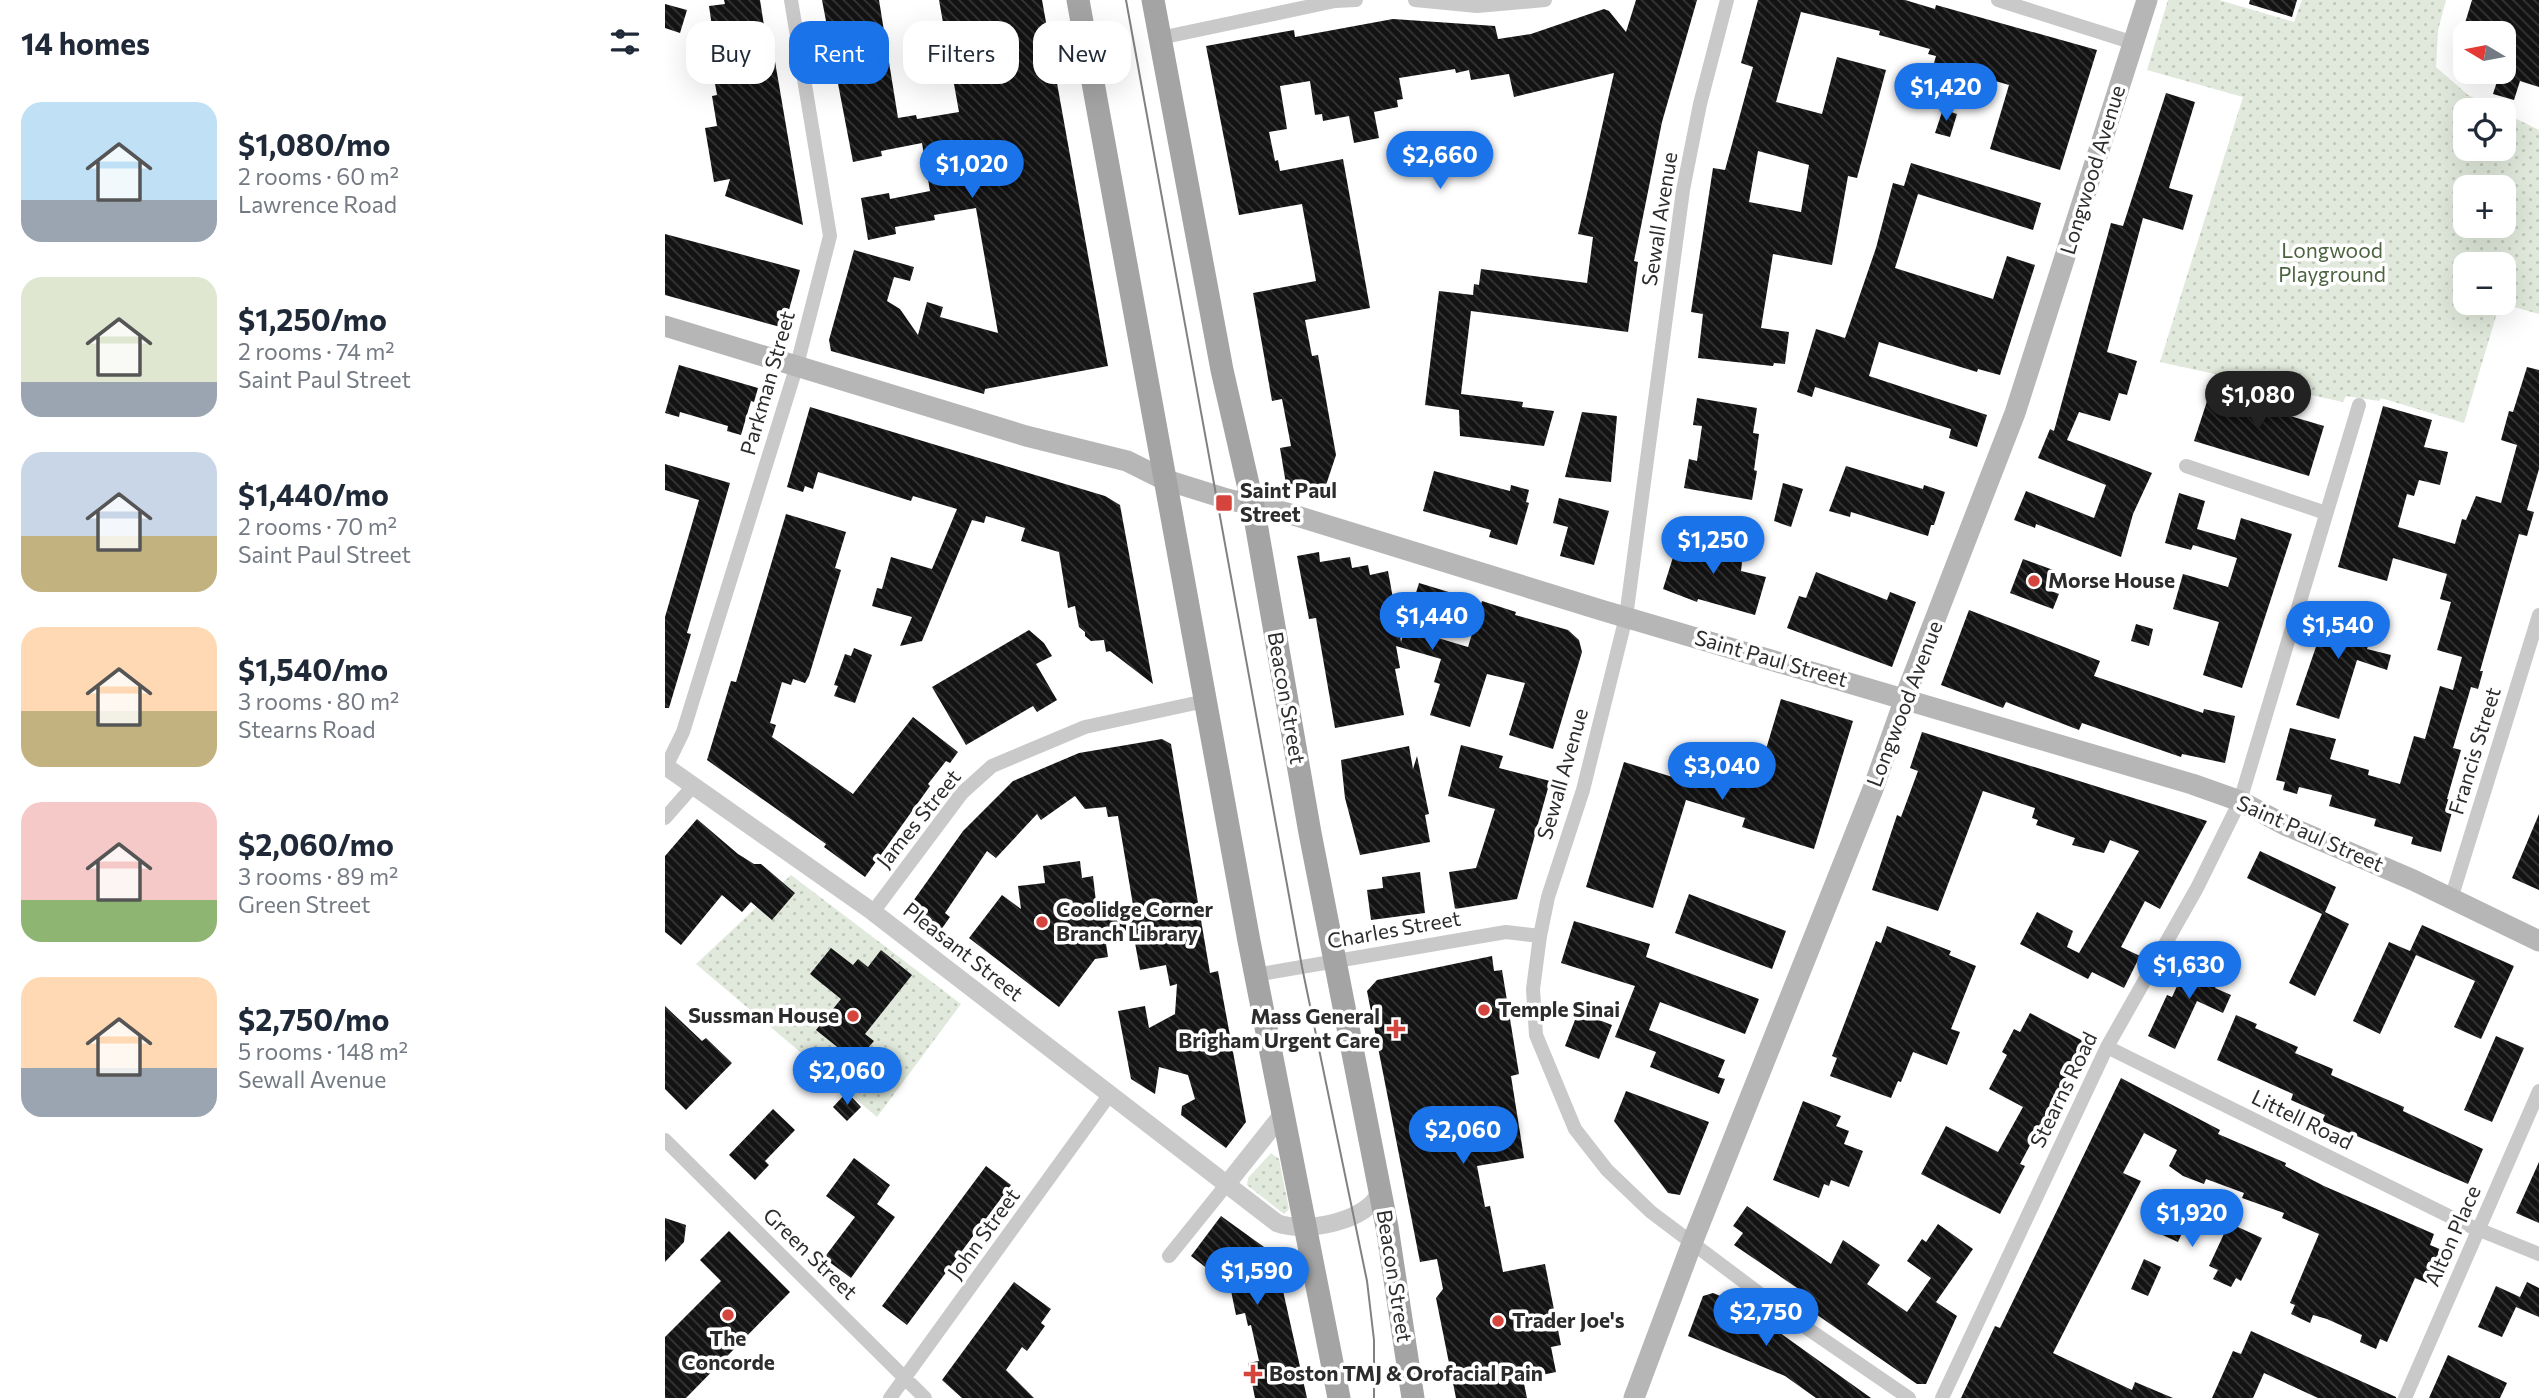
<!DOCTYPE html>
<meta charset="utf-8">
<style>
:root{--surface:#fff;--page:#f2f2f3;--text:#1f2937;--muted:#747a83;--accent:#1a73e8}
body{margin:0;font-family:Commissioner,sans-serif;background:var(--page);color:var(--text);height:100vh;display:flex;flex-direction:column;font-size:26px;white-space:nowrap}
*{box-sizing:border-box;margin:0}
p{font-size:23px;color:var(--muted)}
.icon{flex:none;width:38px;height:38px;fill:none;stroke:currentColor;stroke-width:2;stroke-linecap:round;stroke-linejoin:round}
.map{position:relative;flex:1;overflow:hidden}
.drawer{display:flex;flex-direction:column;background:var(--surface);width:665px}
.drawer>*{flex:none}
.hud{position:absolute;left:21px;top:21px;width:665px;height:63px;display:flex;gap:14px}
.needle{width:46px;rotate:280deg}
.tools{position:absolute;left:1788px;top:21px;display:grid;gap:14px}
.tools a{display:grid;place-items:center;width:63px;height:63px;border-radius:14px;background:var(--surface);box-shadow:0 7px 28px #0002;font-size:35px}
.price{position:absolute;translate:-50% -60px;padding:0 16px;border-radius:24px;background:var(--accent);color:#fff;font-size:23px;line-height:46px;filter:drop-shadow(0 2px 4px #0008)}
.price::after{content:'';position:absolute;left:50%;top:42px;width:21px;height:16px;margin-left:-10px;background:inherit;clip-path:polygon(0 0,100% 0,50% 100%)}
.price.selected{background:#222;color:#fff}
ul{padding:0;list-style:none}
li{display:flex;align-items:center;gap:21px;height:175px;padding:0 21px}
li span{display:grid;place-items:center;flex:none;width:196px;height:140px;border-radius:21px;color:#555}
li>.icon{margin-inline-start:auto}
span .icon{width:84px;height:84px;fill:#fffc;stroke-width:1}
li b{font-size:30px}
h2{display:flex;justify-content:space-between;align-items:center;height:84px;padding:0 21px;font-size:30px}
.pill{padding:0 24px;border-radius:21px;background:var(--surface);box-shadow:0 7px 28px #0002;font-size:24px;line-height:63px}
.pill.selected{background:var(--accent);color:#fff}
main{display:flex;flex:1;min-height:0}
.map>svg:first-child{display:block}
</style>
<main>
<section class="drawer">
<h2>14 homes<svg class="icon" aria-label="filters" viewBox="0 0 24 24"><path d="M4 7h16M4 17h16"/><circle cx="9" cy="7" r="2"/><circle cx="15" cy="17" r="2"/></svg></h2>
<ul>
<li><span style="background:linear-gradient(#bfe0f5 70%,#9aa5b1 0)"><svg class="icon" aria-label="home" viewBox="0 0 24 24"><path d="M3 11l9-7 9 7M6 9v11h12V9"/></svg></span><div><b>$1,080/mo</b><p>2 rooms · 60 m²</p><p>Lawrence Road</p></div></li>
<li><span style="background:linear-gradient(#dfe7d0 75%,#9aa5b1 0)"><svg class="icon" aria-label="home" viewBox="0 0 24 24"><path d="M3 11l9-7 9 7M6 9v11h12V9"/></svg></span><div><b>$1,250/mo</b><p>2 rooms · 74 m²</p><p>Saint Paul Street</p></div></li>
<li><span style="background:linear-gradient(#c9d6e8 60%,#c2b280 0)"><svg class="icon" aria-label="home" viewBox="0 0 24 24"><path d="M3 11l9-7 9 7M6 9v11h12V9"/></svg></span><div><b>$1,440/mo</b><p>2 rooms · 70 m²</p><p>Saint Paul Street</p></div></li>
<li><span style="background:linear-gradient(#ffd9b3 60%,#c2b280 0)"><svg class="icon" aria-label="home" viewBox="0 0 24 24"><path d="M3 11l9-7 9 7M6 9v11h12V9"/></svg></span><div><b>$1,540/mo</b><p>3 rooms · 80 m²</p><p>Stearns Road</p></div></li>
<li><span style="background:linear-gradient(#f6c9c9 70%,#8fb573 0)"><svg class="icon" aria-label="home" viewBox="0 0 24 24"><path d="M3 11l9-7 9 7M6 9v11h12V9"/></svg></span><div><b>$2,060/mo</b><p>3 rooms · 89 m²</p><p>Green Street</p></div></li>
<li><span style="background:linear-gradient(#ffd9b3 65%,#9aa5b1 0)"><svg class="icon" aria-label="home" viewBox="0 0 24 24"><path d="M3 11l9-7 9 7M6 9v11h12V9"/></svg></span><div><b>$2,750/mo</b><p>5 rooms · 148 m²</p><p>Sewall Avenue</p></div></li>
</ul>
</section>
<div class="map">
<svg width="1874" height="1398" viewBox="0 0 1874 1398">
<defs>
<pattern id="park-dots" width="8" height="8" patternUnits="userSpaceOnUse" patternTransform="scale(1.75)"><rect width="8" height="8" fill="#e0e9db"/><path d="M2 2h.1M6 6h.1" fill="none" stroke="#c0c8bc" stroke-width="1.8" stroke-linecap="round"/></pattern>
<pattern id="building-back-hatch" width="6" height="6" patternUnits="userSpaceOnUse" patternTransform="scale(1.75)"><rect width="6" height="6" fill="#131313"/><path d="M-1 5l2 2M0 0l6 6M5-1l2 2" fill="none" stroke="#363636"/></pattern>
</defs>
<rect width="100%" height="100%" fill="#fff"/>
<path fill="url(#park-dots)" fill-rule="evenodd" d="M1503 0H1554L1629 22 1637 0H1781L1773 30 1771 67 1803 95 1833 110H1801V149H1839V113L1874 130V314L1835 303 1799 423 1716 398 1714 401 1681 396 1678 402 1495 362 1578 97 1482 70ZM1801 187H1839V226H1801ZM1801 264H1839V303H1801Z
M126 875 296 1004 212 1117 31 964Z
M606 1153 614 1159 624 1209 619 1214 582 1185 583 1178Z"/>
<path fill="url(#building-back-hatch)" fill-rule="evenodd" d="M59 0H95L102 45 107 44 138 225 60 196 65 179 49 182 40 128 52 126 47 96 52 95 45 55 51 54 44 6 60 4Z
M157 0H214L233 118 251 115 252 119 294 112 274 0H377L443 366 320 389 319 394 166 351 164 340 189 250 249 267 245 281 229 277 222 301 235 309 253 335 262 302 278 307 275 317 333 333 311 208 269 215 270 220 230 227 231 234 203 240 196 198 224 193 225 199 265 191 257 143 216 151 217 156 188 162Z
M971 0H1032L997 122 969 261 973 262 963 332 806 311 796 394 858 402 857 407 889 411 879 446 795 436 794 410 760 405 774 291 808 295 809 284 814 285 816 269 922 283 928 237 913 234 949 73 849 97 844 74 806 80 804 70 791 73 790 69 734 78 738 99 732 100 733 107 709 112 714 138 689 143 684 116 658 121 657 114 650 115 645 81 615 86 622 129 604 132 610 161 613 160 615 171 678 159 705 308 640 320 647 356 653 355 671 455 659 491 645 494 644 486 622 490 615 448 626 446 617 399 607 401 588 293 651 281 637 204 574 215 541 46 629 30 630 37 728 19 830 26 833 39 866 34 939 9 944 11 961 32Z
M1093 0H1240L1270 9 1271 5 1432 50 1395 170 1325 149 1344 85 1269 63 1271 56 1263 54 1265 49 1214 35 1215 31 1136 12 1111 102 1157 114 1172 57 1221 70 1192 178 1183 176 1167 265 1108 254 1096 328 1124 332 1120 364 1109 363 1108 366 1033 358 1038 314 1026 312 1048 168 1060 170 1088 67 1076 63ZM1093 151 1144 165 1136 212 1084 202Z
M1585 0H1632L1627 17 1584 4Z
M1807 0H1874V87L1855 81 1849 100 1828 94 1835 72H1839V33H1797Z
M0 4 22 10 15 33 0 28Z
M1501 93 1530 102 1504 188 1528 195 1518 230 1478 218 1442 352 1472 361 1462 395 1454 393 1445 421 1414 412 1402 440 1487 473 1468 514 1456 557 1371 524 1370 528 1349 520 1361 491 1429 518 1441 485 1373 458 1385 429 1389 431 1446 223 1458 226Z
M1278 109 1292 114 1285 137 1270 133Z
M1246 163 1376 203 1368 230 1253 194 1230 268 1328 299 1342 256 1370 265 1335 375 1313 369 1312 372 1214 342 1204 376 1322 415 1312 447 1284 438 1286 429 1150 387 1147 397 1132 392 1151 329 1180 338 1211 248 1228 183 1239 186Z
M0 234 135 270 119 328 0 295Z
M14 365 93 388 89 402 86 401 76 435 62 431 63 426 15 412 14 417 0 413Z
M1862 367 1874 370V469L1862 510 1869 512 1862 536 1854 534 1815 671H1818L1813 689 1806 687 1788 748 1796 750 1782 799 1790 801 1776 852 1746 844 1748 837 1709 826 1711 819 1664 806 1667 795 1634 787 1632 794 1618 790 1620 782 1611 780 1625 728 1671 739 1665 759 1704 770 1703 775 1735 784 1749 736 1760 739 1775 686 1788 690 1797 657 1772 650 1786 602 1775 599 1782 574 1728 558 1722 581 1673 567 1718 406 1767 420 1759 447 1783 452 1775 485 1754 480 1749 496 1742 494 1733 527 1790 544 1797 519 1801 520 1811 496 1836 503 1852 445 1836 440 1844 411 1848 412Z
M1576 381 1591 383 1588 405 1659 426 1644 476 1529 441 1546 389 1574 398Z
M1032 398 1092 408 1088 433 1094 434 1089 470 1092 471 1087 500 1019 488 1024 459 1032 461 1037 426 1028 425Z
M145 407 440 496 455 505 488 684 445 651 441 652 439 640 426 641 420 636V632L414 627 410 606 403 608 394 552 356 541 360 528 321 516 319 523 307 520 257 641 235 646 247 617 207 606 212 588 217 589 226 557 267 569 292 509 248 496 246 501 153 472 148 489 140 486 138 492 122 487Z
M917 412 952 416 946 482 900 477Z
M0 464 65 483 22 633 26 634 4 708H0V617L34 500 0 490Z
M1181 466 1258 489 1259 485 1280 492 1269 525H1266L1263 536 1186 512 1185 517 1164 511Z
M769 471 845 491 846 485 864 490 861 502 864 503 852 545 824 537 826 530 758 511Z
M1118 483 1138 489 1126 527 1109 521Z
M1514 493 1540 501 1532 529 1570 540 1576 518 1627 534 1577 688 1538 675 1554 622 1508 609 1518 574 1563 587 1572 558 1528 545 1526 550 1500 543Z
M894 498 944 511 929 565 895 556 903 527 888 523Z
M121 514 181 532 170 568 176 570 144 676 140 683 128 679 126 685 117 682 105 723 111 725 107 737 188 794 248 717 293 752 285 763 281 761 263 784 265 786 200 877 159 847 161 844 42 760 66 681 71 682Z
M1015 535 1078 554 1076 571 1101 577 1090 615 1033 599 1032 602 998 589Z
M654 552 655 562 685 557 687 568 703 565 705 575 723 571 736 642 754 583 787 593 773 638 803 647 817 601 851 612 850 615 903 630 914 640 917 652 888 749 844 735 860 683 822 674 805 727 765 715 775 684 769 682 776 659 731 646 735 668 730 669 739 715 670 728 651 618 644 619 632 556Z
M1358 559 1391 571 1384 590 1394 594 1388 609 1345 593Z
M1151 572 1222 600 1225 592 1251 602 1227 667 1122 628 1134 596 1141 598Z
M1665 606 1711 619 1702 649 1726 655 1722 670 1692 660 1674 719 1631 705Z
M1304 610 1435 661 1429 676 1538 713 1539 709 1570 716 1560 763 1517 754 1516 757 1417 723 1414 730 1341 702 1338 708 1276 685Z
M1471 624 1488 629 1484 646 1466 641Z
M364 630 379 643 387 656 371 664 392 700 372 712 368 706 301 745 267 687Z
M189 648 207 655 190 703 169 696 173 686 169 685 180 654 186 656Z
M1116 699 1188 721 1149 849 1077 827 1080 818 1021 800 988 908 921 887 959 762 1043 788 1047 774 1090 786Z
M1257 732 1542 821 1495 909 1480 901 1456 947 1475 956 1459 988 1427 972 1423 979 1355 944 1372 912 1408 931 1402 947 1414 953 1474 851 1445 840 1439 853 1407 845 1410 838 1371 825 1373 820 1367 818 1370 808 1318 791 1273 911 1207 890 1232 815 1236 817 1253 771 1245 768Z
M497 739 506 744 545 973 553 971 581 1122 561 1148 516 1115 517 1106 530 1099 523 1075 494 1067 490 1094 466 1079 453 1011 480 1006 484 1028 510 1014 512 984 505 986 501 965 475 970 468 932 440 937 443 957 430 959 394 1007 304 938 337 895 356 909 353 886 380 883 378 866 415 861 417 878 428 876 431 902H435L436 910 468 905 453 816 443 817 441 807 420 809 410 796 376 820 372 814 331 858 322 851 280 913 285 917 273 934 241 911 298 831 348 781 414 753Z
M796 745 838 756 834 768 885 781 852 899 790 909 784 872 811 868 830 809 783 796Z
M744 746 748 769 752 756 764 814 760 815 765 842 695 855 680 798 676 760Z
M1874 814V890L1847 878Z
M32 819 73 854 89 864H96L130 893 107 920 86 902 77 912 57 895 16 945 0 932V856Z
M1595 851 1671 887 1660 912 1684 924 1650 996 1624 983 1657 914 1582 878Z
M755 872 760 913 706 920 702 890 718 888 717 877Z
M1024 894 1121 931 1107 969 1010 933Z
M909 921 985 944 981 957 1094 999 1080 1034 995 1002 984 1030 1060 1060 1053 1077 1060 1079 1054 1094 985 1067 991 1052 950 1037 970 986 896 963Z
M1757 925 1849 966 1816 1039 1789 1027 1810 981 1751 955 1715 1034 1688 1021 1724 942 1745 951Z
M1222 926 1286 951 1284 955 1311 966 1286 1029 1295 1032 1282 1065 1248 1052 1236 1082 1233 1081 1226 1098 1165 1076 1172 1058 1167 1056 1211 941 1216 943Z
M166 948 188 965 193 959 203 967 216 950 247 975 200 1034 209 1041 191 1062 151 1030 176 999 145 974Z
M827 956 829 971 837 970 854 1074 846 1076 859 1158 812 1166 820 1207 825 1206 838 1272 880 1264 896 1345 886 1347 891 1372 858 1379 862 1398H791L771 1298 778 1289 772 1259 755 1262 702 991 712 980Z
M1526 956 1558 971 1550 988 1566 995 1558 1013 1532 1001 1510 1049 1483 1036 1502 995 1507 997Z
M0 1006 37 1041 41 1038 67 1063 21 1110 0 1089Z
M913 1012 947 1025 934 1059 900 1046Z
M1365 1013 1420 1042 1355 1164 1360 1166 1335 1214 1256 1174 1281 1126 1333 1152 1358 1107 1324 1089 1342 1055 1337 1052 1349 1029 1355 1032Z
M1571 1015 1592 1024 1590 1028 1633 1047 1630 1053 1668 1069 1666 1075 1739 1107 1738 1111 1818 1149 1803 1184 1657 1121 1660 1115 1626 1100 1628 1094 1552 1060Z
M1831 1036 1859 1048 1827 1122 1799 1110Z
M1456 1078 1555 1130 1553 1134 1621 1163 1620 1166 1659 1186 1769 1234 1765 1245 1777 1250 1762 1283 1750 1278 1722 1342 1715 1339 1711 1349 1695 1342 1697 1335 1662 1319 1648 1315 1645 1323 1626 1314 1630 1305 1625 1303 1654 1234 1617 1218 1619 1213 1577 1198 1579 1193 1541 1179 1539 1184 1518 1176 1504 1166 1512 1150 1479 1133 1458 1173 1476 1181 1388 1353 1467 1390 1470 1382 1508 1398H1296L1330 1326 1335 1328Z
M961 1091 1044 1122 1015 1195 1003 1193 949 1121Z
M182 1092 196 1107 182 1121 168 1107Z
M1138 1101 1176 1116 1171 1126 1184 1131 1179 1144 1198 1151 1184 1187 1166 1180 1164 1186 1159 1184 1154 1198 1108 1180Z
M108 1109 130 1130 100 1161 104 1165 90 1180 64 1155Z
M189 1158 225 1185 212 1204 230 1217 186 1278 159 1258 190 1217 161 1196Z
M1874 1162V1223L1851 1213Z
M321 1166 346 1185 242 1325 217 1306Z
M1509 1197 1529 1206 1513 1242 1493 1233Z
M1082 1206 1166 1264 1178 1240 1215 1265 1202 1284 1242 1312 1266 1278 1242 1261 1257 1239 1261 1242 1273 1224 1308 1249 1271 1302 1292 1316 1261 1384H1252L1145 1310 1150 1300 1069 1245 1078 1233 1068 1226Z
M556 1216 610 1255 642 1398H590L583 1363 594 1361 586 1325 583 1326 580 1313 571 1315 565 1286 526 1256Z
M0 1218 21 1225 19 1242 0 1262Z
M1564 1223 1597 1238 1576 1281 1571 1278 1566 1287 1548 1279 1553 1270 1544 1266Z
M64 1231 125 1292 21 1398H0V1337L56 1281 35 1260Z
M1479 1259 1496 1267 1483 1296 1466 1289Z
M349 1282 386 1309 376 1323 380 1326 362 1351 357 1347 341 1370 369 1398H297L277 1380Z
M1862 1282 1874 1288V1317L1851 1307 1837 1337 1813 1327 1831 1286 1855 1297Z
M1048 1293 1073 1303 1206 1398H1151L1120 1376 1023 1336 1038 1296Z
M1586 1331 1731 1397V1398H1653L1599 1373 1588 1398H1547L1568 1351 1576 1354Z
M1783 1355 1842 1383 1835 1398H1764Z"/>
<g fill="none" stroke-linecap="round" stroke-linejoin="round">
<path stroke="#c9c9c9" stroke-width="14" d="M750 0 812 6 880 0
M1062 0 1035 104 1018 190 961 617 918 790 883 897 875 936 868 989 871 1035 910 1129 942 1170 986 1212 1127 1318 1244 1398
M1333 0 1469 43
M495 38 670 1 691 0
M1521 466 1661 513
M1 767 18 732 40 661 132 365 165 236 126 0
M0 818 29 785
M1786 899 1874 615
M208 912 297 793 327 766 420 727 540 701
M590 975 841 932 875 936
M1442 1047 1800 1224 1874 1254
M0 1140 260 1398
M504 1256 562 1184
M225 1398 445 1094
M1277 1398 1442 1047 1532 888 1575 801 1694 405
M1740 1398 1874 1091"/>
<path stroke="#c9c9c9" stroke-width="18" d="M0 766 208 912 612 1223C640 1234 705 1221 715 1191
M562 1184 617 1115"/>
<path stroke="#b6b6b6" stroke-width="21" d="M0 326 361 436 462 461 498 479 562 499 622 513 936 610 1527 784 1575 801 1620 825 1748 880 1874 941
M969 1398 1027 1243 1208 789 1245 684 1350 413 1482 0"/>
<path stroke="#a4a4a4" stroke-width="23" d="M413 0 584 941 674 1398
M488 0 557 370 588 506 645 833 722 1227 748 1398"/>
<path stroke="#818181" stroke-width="2" d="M461 0 637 967 702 1281 709 1340V1398"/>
</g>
<g fill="#d5453d" stroke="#fff" stroke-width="2.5">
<rect x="550" y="494" width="18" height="18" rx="3.5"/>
<circle cx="1369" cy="581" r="7"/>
<circle cx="377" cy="922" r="7"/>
<circle cx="819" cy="1010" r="7"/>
<circle cx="188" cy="1016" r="7"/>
<path d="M727.5 1018.5h7v7h7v7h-7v7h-7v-7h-7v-7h7z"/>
<circle cx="63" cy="1315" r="7"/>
<circle cx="833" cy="1321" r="7"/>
<path d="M584.5 1363.5h7v7h7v7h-7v7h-7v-7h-7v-7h7z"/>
</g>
<g text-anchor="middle" stroke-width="7" stroke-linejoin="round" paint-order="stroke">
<g font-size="21" fill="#2c2c2c" stroke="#fff">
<text transform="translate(1428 170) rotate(-73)" y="7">Longwood Avenue</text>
<text transform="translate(995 219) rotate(-81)" y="7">Sewall Avenue</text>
<text transform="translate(103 383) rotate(-74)" y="7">Parkman Street</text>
<text transform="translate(1106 659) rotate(16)" y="7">Saint Paul Street</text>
<text transform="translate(621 698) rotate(80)" y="7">Beacon Street</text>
<text transform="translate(1240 704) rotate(-69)" y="7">Longwood Avenue</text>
<text transform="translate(1810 751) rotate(-73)" y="7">Francis Street</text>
<text transform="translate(898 774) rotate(-74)" y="7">Sewall Avenue</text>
<text transform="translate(254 819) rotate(-51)" y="7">James Street</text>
<text transform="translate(1645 834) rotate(24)" y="7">Saint Paul Street</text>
<text transform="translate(729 930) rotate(-10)" y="7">Charles Street</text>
<text transform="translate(298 952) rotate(38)" y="7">Pleasant Street</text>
<text transform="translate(1399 1090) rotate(-64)" y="7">Stearns Road</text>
<text transform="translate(1637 1120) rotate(26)" y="7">Littell Road</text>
<text transform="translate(319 1234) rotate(-54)" y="7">John Street</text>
<text transform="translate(1788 1236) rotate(-66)" y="7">Alton Place</text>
<text transform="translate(145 1254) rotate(44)" y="7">Green Street</text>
<text transform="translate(729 1276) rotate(81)" y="7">Beacon Street</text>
</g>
<g font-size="21" fill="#4b633e" stroke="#fff">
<text x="1667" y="258">Longwood<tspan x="1667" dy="24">Playground</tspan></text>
</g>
<g font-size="21" font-weight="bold" fill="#2c2c2c" stroke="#fff" text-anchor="start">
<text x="575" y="498">Saint Paul<tspan x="575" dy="24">Street</tspan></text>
<text x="1383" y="588">Morse House</text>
<text x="391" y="917">Coolidge Corner<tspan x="391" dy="24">Branch Library</tspan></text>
<text x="833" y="1017">Temple Sinai</text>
<text x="174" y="1023" text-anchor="end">Sussman House</text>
<text x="715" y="1024" text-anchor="end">Mass General<tspan x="715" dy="24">Brigham Urgent Care</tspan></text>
<text x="847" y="1328">Trader Joe's</text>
<text x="63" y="1346" text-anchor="middle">The<tspan x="63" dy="24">Concorde</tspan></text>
<text x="604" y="1381">Boston TMJ &amp; Orofacial Pain</text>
</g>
</g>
</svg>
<div class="tools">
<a><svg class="needle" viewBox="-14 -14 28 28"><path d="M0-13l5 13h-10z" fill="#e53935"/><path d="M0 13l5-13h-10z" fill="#747a83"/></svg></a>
<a><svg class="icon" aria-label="locate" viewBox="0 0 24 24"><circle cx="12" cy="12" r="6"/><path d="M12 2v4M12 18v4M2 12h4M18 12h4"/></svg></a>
<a>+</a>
<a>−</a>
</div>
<b class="price" style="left:1281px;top:123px">$1,420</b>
<b class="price" style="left:775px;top:191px">$2,660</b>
<b class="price" style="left:307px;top:200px">$1,020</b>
<b class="price selected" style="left:1593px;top:431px">$1,080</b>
<b class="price" style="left:1048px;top:576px">$1,250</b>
<b class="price" style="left:767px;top:652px">$1,440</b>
<b class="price" style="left:1673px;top:661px">$1,540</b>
<b class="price" style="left:1057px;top:802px">$3,040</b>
<b class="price" style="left:1524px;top:1001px">$1,630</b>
<b class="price" style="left:182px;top:1107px">$2,060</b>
<b class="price" style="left:798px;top:1166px">$2,060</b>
<b class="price" style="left:1527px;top:1249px">$1,920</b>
<b class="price" style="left:592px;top:1307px">$1,590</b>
<b class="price" style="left:1101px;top:1348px">$2,750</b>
<div class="hud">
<a class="pill">Buy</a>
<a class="pill selected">Rent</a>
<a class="pill">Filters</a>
<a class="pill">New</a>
</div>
</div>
</main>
